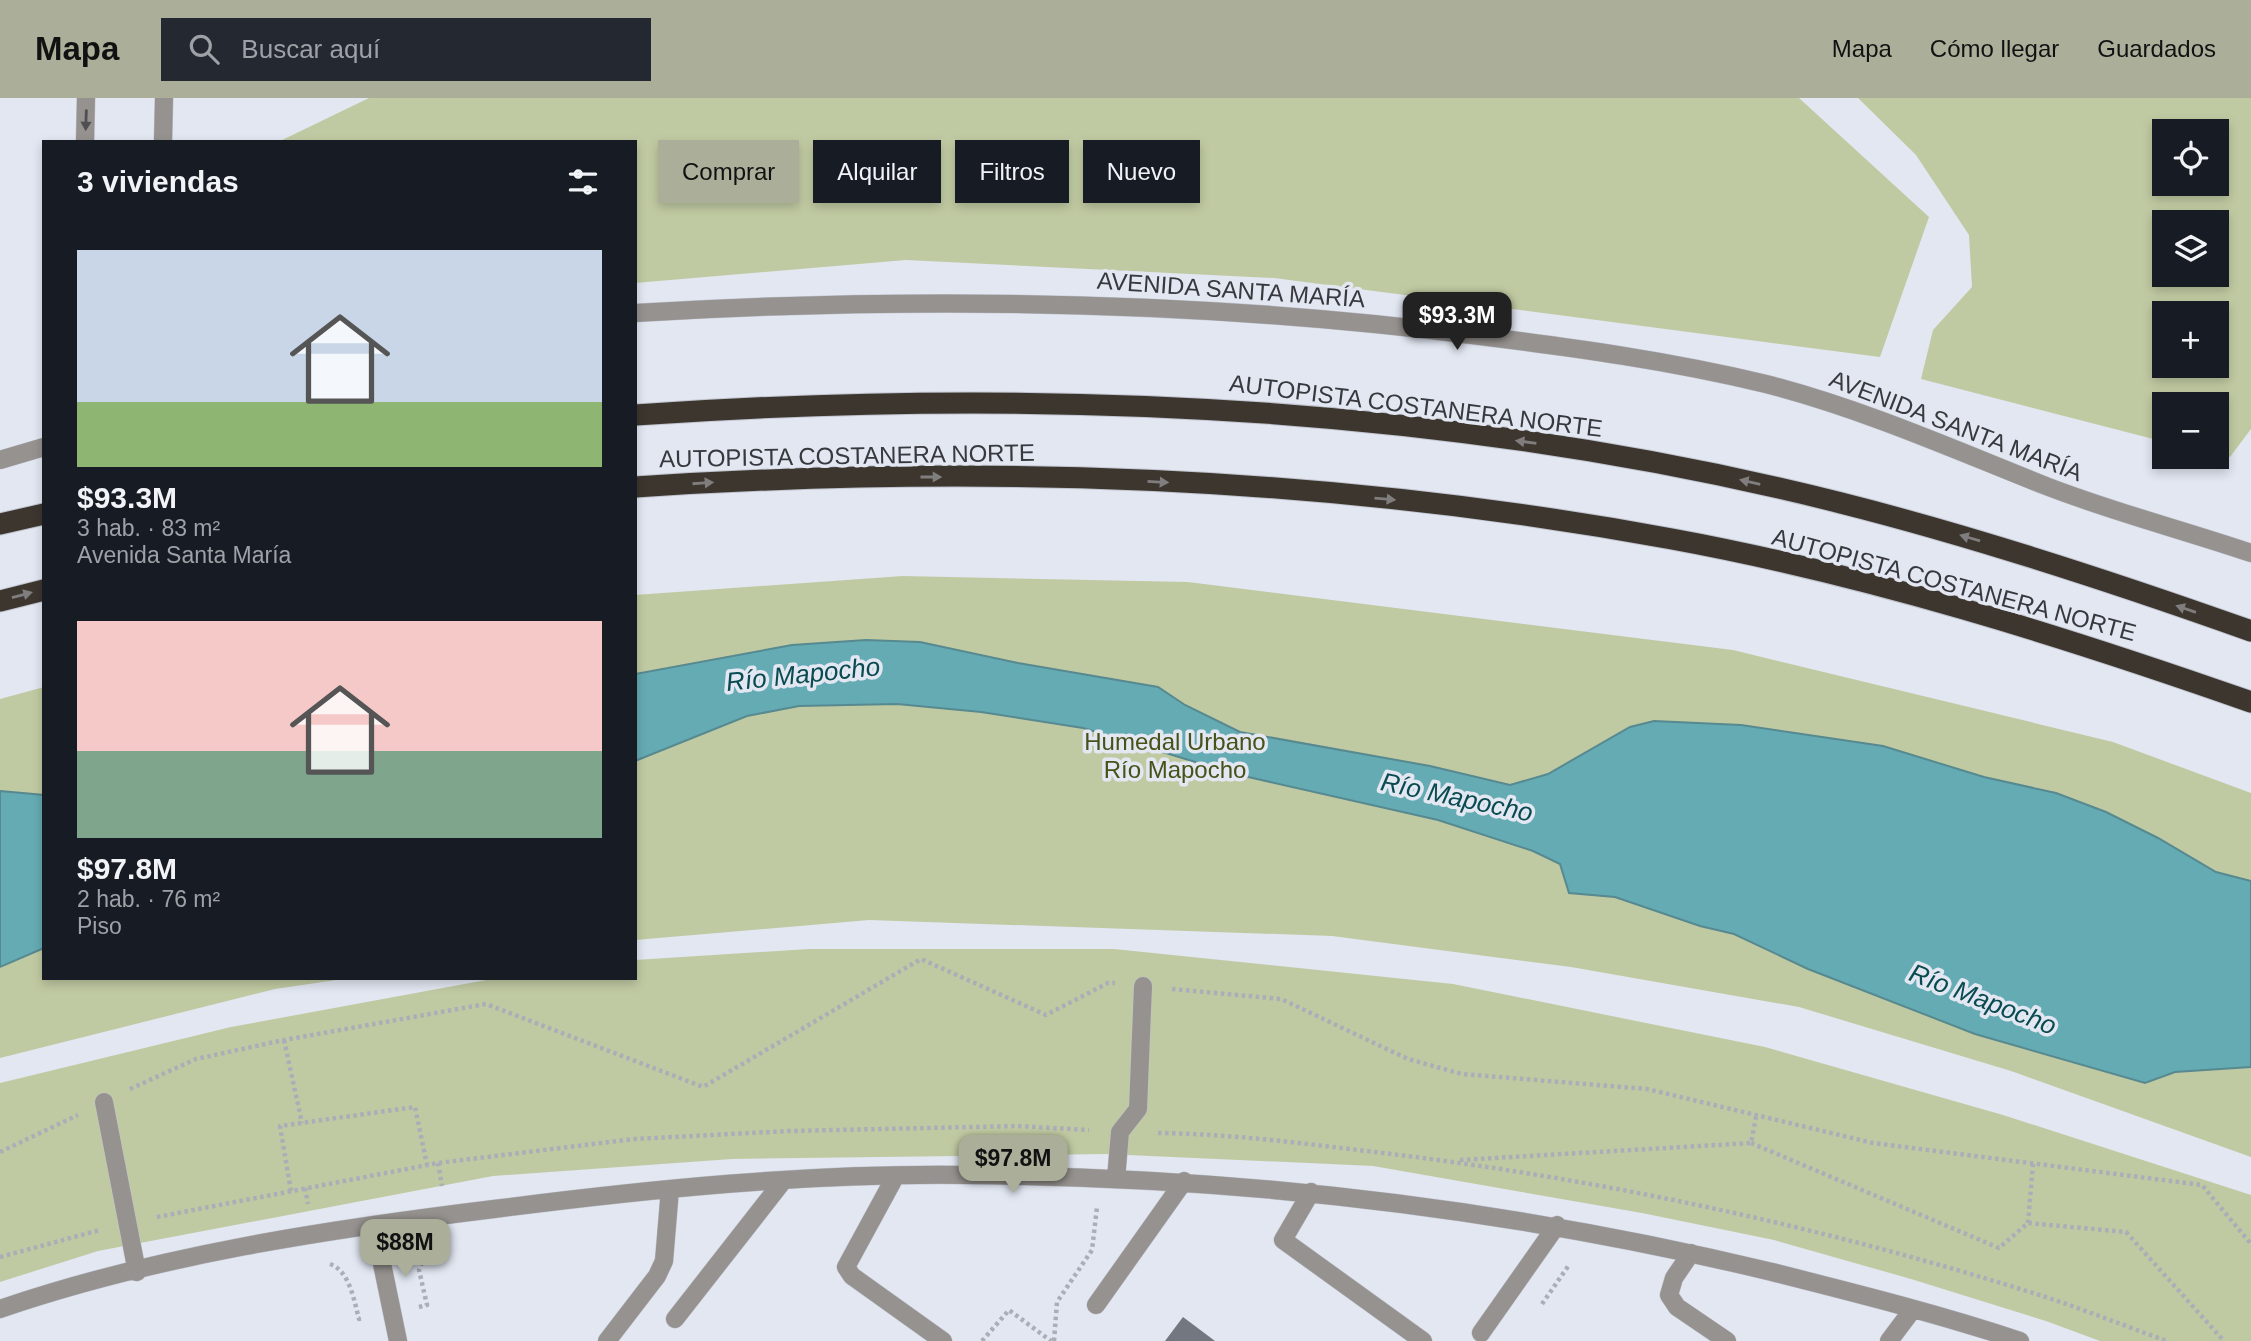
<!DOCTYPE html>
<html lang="es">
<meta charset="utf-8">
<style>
:root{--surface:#171b24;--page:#242831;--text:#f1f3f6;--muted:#9ea1a6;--accent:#abaf9a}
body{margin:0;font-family:Arial,sans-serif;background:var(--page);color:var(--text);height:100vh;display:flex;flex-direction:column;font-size:26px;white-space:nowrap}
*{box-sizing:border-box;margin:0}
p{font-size:23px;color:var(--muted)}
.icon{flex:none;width:38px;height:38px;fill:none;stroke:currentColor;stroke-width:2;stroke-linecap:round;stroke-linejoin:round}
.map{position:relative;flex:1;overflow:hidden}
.panel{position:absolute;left:42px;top:42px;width:595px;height:840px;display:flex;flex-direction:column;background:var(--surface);border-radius:0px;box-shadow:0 4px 10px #0003}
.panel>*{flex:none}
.guide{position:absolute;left:658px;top:42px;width:665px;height:63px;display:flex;gap:14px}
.tools{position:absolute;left:2152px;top:21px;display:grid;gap:14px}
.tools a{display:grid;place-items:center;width:77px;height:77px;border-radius:0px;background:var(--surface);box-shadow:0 4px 10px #0003;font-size:35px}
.price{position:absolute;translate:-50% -60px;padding:0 16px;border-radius:14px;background:var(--accent);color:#111;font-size:23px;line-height:46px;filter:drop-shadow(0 2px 4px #0008)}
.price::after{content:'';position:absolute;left:50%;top:42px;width:21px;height:16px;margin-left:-10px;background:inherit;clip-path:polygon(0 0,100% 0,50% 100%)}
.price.on{background:#222;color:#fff}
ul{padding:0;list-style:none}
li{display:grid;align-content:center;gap:14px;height:371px;padding:0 35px}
li span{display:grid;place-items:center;height:217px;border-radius:0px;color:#555}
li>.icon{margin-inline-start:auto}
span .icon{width:126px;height:126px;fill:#fffc;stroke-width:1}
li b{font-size:30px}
h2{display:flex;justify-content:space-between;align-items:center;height:84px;padding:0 35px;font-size:30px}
.chip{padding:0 24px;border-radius:0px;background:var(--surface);box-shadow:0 4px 10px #0003;font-size:24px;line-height:63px}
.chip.on{background:var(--accent);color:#111}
header{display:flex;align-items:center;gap:42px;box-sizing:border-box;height:98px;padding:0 35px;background:var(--accent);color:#111}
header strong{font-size:33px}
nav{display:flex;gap:38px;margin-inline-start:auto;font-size:24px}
.search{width:490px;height:63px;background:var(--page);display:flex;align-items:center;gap:18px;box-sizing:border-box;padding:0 24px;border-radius:0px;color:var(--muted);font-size:26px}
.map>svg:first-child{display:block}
</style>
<header>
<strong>Mapa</strong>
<div class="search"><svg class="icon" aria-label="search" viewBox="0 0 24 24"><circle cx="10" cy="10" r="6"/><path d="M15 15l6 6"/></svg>Buscar aquí</div>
<nav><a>Mapa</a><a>Cómo llegar</a><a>Guardados</a></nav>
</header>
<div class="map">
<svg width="2251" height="1243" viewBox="0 0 2251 1243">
<rect width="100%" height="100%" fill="#e2e7f2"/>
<path fill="#c0caa2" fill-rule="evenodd" d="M369 0H1799L1929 119 1880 259 1274 180 906 162 635 185V44H278Z
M1858 0H2251V331L2230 359 2217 356V306H2165V344L1921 281 1933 232 1972 189 1969 137 1916 57ZM2165 33H2217V86H2165ZM2165 124H2217V177H2165ZM2217 215V268H2165V215Z
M903 478 1188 484 1733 552 2113 644 2251 695V1059L2011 973 1799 909 1571 869 1332 838 869 822 635 842V497Z
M44 589V880H350L275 891 0 960V601Z
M809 851H1114L1453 886 1765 949 2003 1017 2251 1097V1243H2100L2046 1223 1911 1181 1774 1142 1642 1115 1373 1068 1106 1056 732 1061 493 1078 98 1153 0 1184V985L231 929 497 880H635V862Z"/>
<path fill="#65abb3" stroke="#578990" stroke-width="2" d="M866 542 920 544 1018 565 1158 589 1185 607 1240 634 1430 668 1510 687 1548 676 1630 629 1654 623 1741 627 1883 648 1984 679 2056 695 2106 714 2158 740 2216 774 2251 783V969L2175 974 2145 985 1975 936 1808 871 1734 836 1700 828 1615 799 1569 795 1560 766 1533 753 1438 722 1235 676 1083 630 981 614 897 606 799 608 747 618 635 663V576L792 547Z
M0 693 44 697V850L0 869Z"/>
<path fill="#727780" d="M1183 1219 1215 1243H1165Z"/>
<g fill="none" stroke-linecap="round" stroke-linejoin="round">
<g stroke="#c0c4ce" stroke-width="19">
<path id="minor" d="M85 44 86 0
M163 44 164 0
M635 215C917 198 1199 202 1480 238 1576 250 1671 263 1766 286 1863 311 1953 351 2046 388 2113 414 2183 432 2251 455
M0 362 44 349
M104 1004 137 1174
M895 1079 846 1169 852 1178 943 1243
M1116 1081 1120 1034 1138 1011 1143 888
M1311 1094 1283 1142 1423 1243
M374 1127 398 1243
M1691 1155 1674 1180 1669 1197 1677 1209 1727 1243
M1096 1207 1184 1083
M0 1211C157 1157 330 1131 494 1111 650 1091 808 1075 966 1077 1239 1079 1507 1110 1772 1174 1855 1195 1939 1216 2020 1243
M675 1221 783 1083
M1481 1235 1557 1127
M607 1243 657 1178 664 1163 670 1091
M1889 1243 1913 1211"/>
</g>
<g stroke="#c0c4ce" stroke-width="23">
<path id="highway" d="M635 317C1037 289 1449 306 1841 405 1980 440 2116 485 2251 533
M635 389C980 366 1332 378 1672 441 1868 477 2063 538 2251 604
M0 426 44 416
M0 503 44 492"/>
</g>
<path stroke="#aaaeb7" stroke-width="4.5" stroke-dasharray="3.5 3.5" stroke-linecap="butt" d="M1172 891 1281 901 1408 961 1462 976 1647 991 1873 1045 2202 1087 2251 1146
M284 942 302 1025
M130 991 196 961 284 942 486 906 703 989 921 861 1046 917 1108 885H1115
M1158 1035C1234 1036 1308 1046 1383 1055 1601 1081 1824 1129 2033 1195 2078 1209 2122 1227 2167 1243
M1751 1045 1999 1150 2028 1125 2126 1134 2224 1243
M0 1054 78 1017
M1460 1062 1751 1045 1756 1019
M438 1065 442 1088
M305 1090 308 1106
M291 1093 280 1028 415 1009 427 1067
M157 1119 438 1065 634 1041 789 1033 1018 1028 1089 1032
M2028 1125 2033 1066
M0 1159 100 1132
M330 1166C350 1173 354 1203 359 1221L362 1220
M1542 1206 1569 1167
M419 1209 427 1207 419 1172 428 1150
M982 1243 1009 1212 1051 1243
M1054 1243 1057 1204 1092 1152 1097 1109"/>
<use href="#minor" stroke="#96928f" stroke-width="18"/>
<use href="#highway" stroke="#3d362f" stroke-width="21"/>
</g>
<defs><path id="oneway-solid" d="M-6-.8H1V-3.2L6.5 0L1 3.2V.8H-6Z" transform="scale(1.75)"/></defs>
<use fill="#4f4f52" href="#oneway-solid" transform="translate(86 22) rotate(92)"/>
<g fill="#7f7d7d">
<use href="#oneway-solid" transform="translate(1526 344) rotate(-172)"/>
<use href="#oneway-solid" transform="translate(931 379)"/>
<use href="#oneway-solid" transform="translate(1158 384) rotate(3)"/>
<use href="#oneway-solid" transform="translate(1750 384) rotate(-167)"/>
<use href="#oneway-solid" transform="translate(703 385) rotate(-4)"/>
<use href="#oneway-solid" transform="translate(1385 401) rotate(5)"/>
<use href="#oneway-solid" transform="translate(1970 440) rotate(-164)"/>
<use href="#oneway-solid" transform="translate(22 497) rotate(-15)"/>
<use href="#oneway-solid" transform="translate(2186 511) rotate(-161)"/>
</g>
<g text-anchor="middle" stroke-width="7" stroke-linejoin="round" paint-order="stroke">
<g font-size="24" fill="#37393e" stroke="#e2e7f2">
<text transform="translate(1231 192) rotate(4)" y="8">AVENIDA SANTA MARÍA</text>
<text transform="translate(1416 308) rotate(7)" y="8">AUTOPISTA COSTANERA NORTE</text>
<text transform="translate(1956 328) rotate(21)" y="8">AVENIDA SANTA MARÍA</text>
<text transform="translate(847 358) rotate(-1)" y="8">AUTOPISTA COSTANERA NORTE</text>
<text transform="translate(1954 487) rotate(15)" y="8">AUTOPISTA COSTANERA NORTE</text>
</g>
<g font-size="24" fill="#475218" stroke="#e2e7f2">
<text x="1175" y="652">Humedal Urbano<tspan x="1175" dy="28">Río Mapocho</tspan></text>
</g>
<g font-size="26" font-style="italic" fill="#0a4b51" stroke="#e2e7f2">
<text transform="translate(803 576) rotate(-6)" y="9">Río Mapocho</text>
<text transform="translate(1457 699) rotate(12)" y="9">Río Mapocho</text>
<text transform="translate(1983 901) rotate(21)" y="9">Río Mapocho</text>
</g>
</g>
</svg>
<div class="tools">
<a><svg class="icon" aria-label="locate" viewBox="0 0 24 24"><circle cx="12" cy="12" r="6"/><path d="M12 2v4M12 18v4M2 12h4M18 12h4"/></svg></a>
<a><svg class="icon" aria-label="layers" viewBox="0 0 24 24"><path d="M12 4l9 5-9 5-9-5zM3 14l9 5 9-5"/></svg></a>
<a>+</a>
<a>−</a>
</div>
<b class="price on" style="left:1457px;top:254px">$93.3M</b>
<b class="price" style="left:1013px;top:1097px">$97.8M</b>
<b class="price" style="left:405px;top:1181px">$88M</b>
<div class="guide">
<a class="chip on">Comprar</a>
<a class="chip">Alquilar</a>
<a class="chip">Filtros</a>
<a class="chip">Nuevo</a>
</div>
<section class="panel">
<h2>3 viviendas<svg class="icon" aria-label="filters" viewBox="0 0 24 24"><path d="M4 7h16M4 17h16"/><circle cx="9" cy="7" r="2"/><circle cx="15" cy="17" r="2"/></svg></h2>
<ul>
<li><span style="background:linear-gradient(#c9d6e8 70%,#8fb573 0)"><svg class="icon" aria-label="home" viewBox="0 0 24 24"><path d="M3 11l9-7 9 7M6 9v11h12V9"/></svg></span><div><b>$93.3M</b><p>3 hab. · 83 m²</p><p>Avenida Santa María</p></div></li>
<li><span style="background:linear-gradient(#f6c9c9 60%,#7fa58c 0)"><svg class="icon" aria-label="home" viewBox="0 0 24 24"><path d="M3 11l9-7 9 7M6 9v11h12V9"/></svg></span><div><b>$97.8M</b><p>2 hab. · 76 m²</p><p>Piso</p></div></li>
</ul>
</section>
</div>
